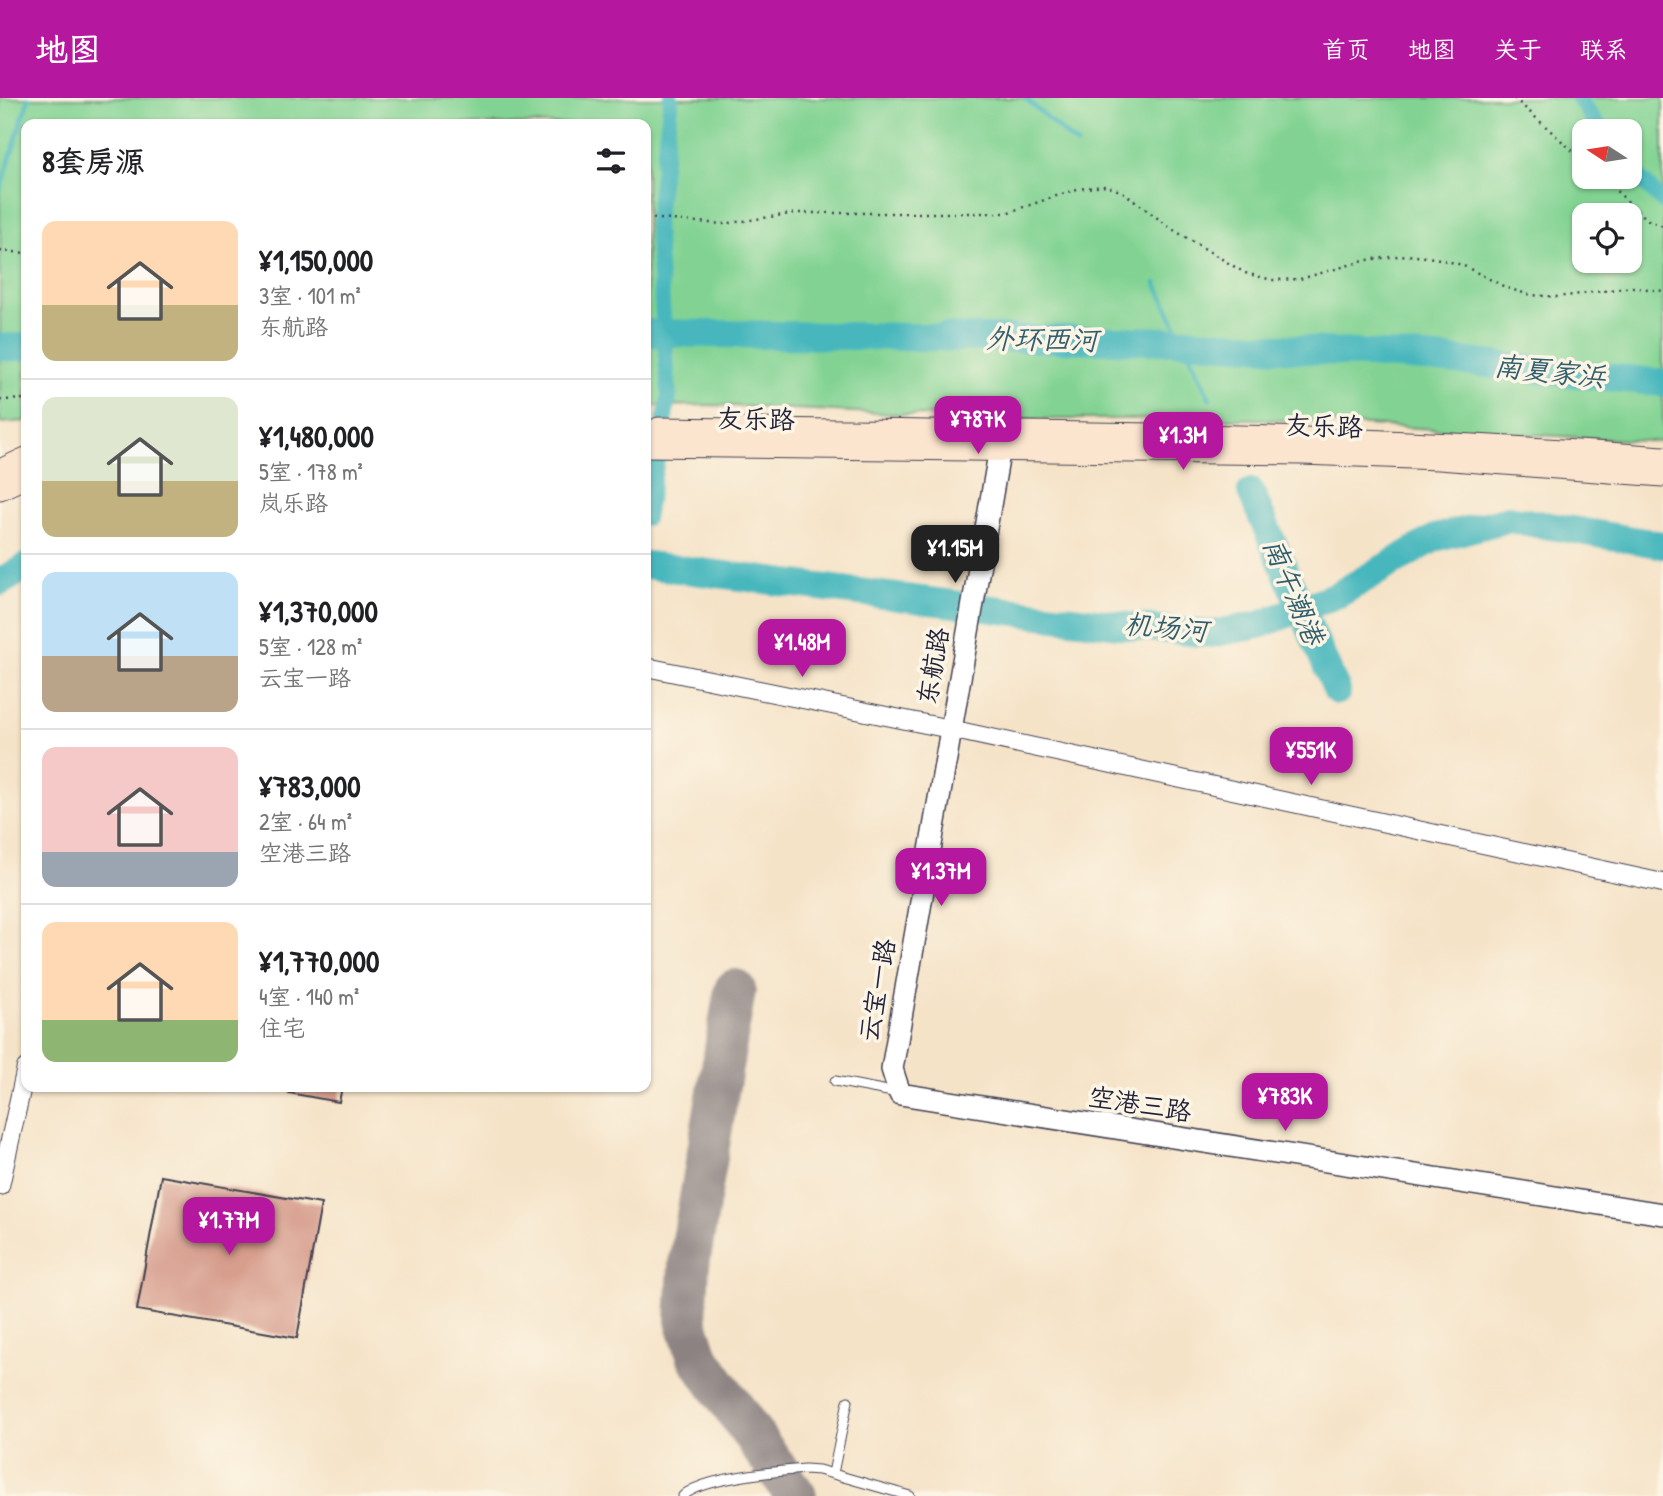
<!DOCTYPE html>
<html lang="zh">
<meta charset="utf-8">
<style>
:root{--surface:#fff;--page:#f6f6f6;--text:#202124;--muted:#757577;--line:#e0e0e0;--accent:#b5179e}
body{margin:0;font-family:"Patrick Hand","LXGW WenKai TC",sans-serif;background:var(--page);color:var(--text);height:100vh;display:flex;flex-direction:column;font-size:26px;white-space:nowrap}
*{box-sizing:border-box;margin:0}
p{font-size:23px;color:var(--muted)}
.icon{flex:none;width:38px;height:38px;fill:none;stroke:currentColor;stroke-width:2;stroke-linecap:round;stroke-linejoin:round}
.map{position:relative;flex:1;overflow:hidden}
.panel{position:absolute;left:21px;top:21px;width:630px;height:973px;display:flex;flex-direction:column;background:var(--surface);border-radius:14px;box-shadow:0 2px 5px #0004}
.panel>*{flex:none}
.needle{width:46px;rotate:282deg}
.controls{position:absolute;left:1572px;top:21px;display:grid;gap:14px}
.controls a{display:grid;place-items:center;width:70px;height:70px;border-radius:14px;background:var(--surface);box-shadow:0 2px 5px #0004;font-size:35px}
.price{position:absolute;translate:-50% -60px;padding:0 16px;border-radius:14px;background:var(--accent);color:#fff;font-size:23px;line-height:46px;filter:drop-shadow(0 2px 4px #0008)}
.price::after{content:'';position:absolute;left:50%;top:42px;width:21px;height:16px;margin-left:-10px;background:inherit;clip-path:polygon(0 0,100% 0,50% 100%)}
.price.active{background:#222;color:#fff}
ul{padding:0;list-style:none}
li{display:flex;align-items:center;gap:21px;height:175px;padding:0 21px}
li+li{border-top:2px solid var(--line)}
li span{display:grid;place-items:center;flex:none;width:196px;height:140px;border-radius:14px;color:#555}
li>.icon{margin-inline-start:auto}
span .icon{width:84px;height:84px;fill:#fffc;stroke-width:1}
li b{font-size:30px}
h2{display:flex;justify-content:space-between;align-items:center;height:84px;padding:0 21px;font-size:30px}
header{display:flex;align-items:center;gap:42px;box-sizing:border-box;height:98px;padding:0 35px;background:var(--accent);color:#fff}
header strong{font-size:33px}
nav{display:flex;gap:38px;margin-inline-start:auto;font-size:24px}
.map>svg:first-child{display:block}
</style>
<header>
<strong>地图</strong>
<nav><a>首页</a><a>地图</a><a>关于</a><a>联系</a></nav>
</header>
<div class="map">
<svg width="1663" height="1398" viewBox="0 0 1663 1398">
<rect width="100%" height="100%" fill="#fcf5e5"/>
<filter id="ink" filterUnits="userSpaceOnUse"><feTurbulence type="fractalNoise" baseFrequency=".0143" numOctaves="2"/><feDisplacementMap in="SourceGraphic" scale="14" xChannelSelector="R" yChannelSelector="G"/><feConvolveMatrix kernelMatrix="1 2 1 2 8 2 1 2 1" color-interpolation-filters="sRGB"/></filter>
<filter id="wash" filterUnits="userSpaceOnUse"><feTurbulence type="fractalNoise" baseFrequency=".00686" numOctaves="4" result="noise"/><feDisplacementMap in="SourceGraphic" scale="28" xChannelSelector="R" yChannelSelector="G"/><feGaussianBlur stdDeviation="1.57" result="paint"/><feColorMatrix in="noise" values="0 0 0 0 0 0 0 0 0 0 0 0 0 0 0 0 0 1.4 0 .05"/><feComposite in="paint" operator="in"/></filter>
<g filter="url(#wash)">
<rect width="100%" height="100%" fill="#f5e3c8"/>
<path fill="#82d393" stroke="#527a67" stroke-width="2" fill-rule="evenodd" d="M0 0H1663V344L1260 321H997L713 307 646 308V26H26V323L0 325ZM1584 33H1629V79H1584ZM1584 117H1629V163H1584Z"/>
<g fill="none" stroke-linecap="round" stroke-linejoin="round">
<path stroke="#47b7bd" stroke-width="4.5" d="M1025 0 1077 47
M0 92 29 0
M1156 185 1210 301"/>
<path stroke="#47b7bd" stroke-width="16" d="M1578 0 1602 33
M1629 69 1663 104
M646 420 669 298 656 127 671 0"/>
<path stroke="#47b7bd" stroke-width="28" d="M646 235 1182 243 1438 261 1663 285
M0 249H26
M1251 394 1337 593
M646 467 1127 528 1211 536 1259 527 1339 496 1435 440 1508 421 1663 447
M0 484 26 469"/>
<path stroke="#8c8282" stroke-width="42" d="M735 892 689 1166 686 1222 698 1259 796 1398"/>
</g>
<g id="blocks">
<path fill="#d79d8d" d="M289 989H342L339 1004 289 995Z
M161 1078 321 1106 297 1240 137 1212Z"/>
</g>
</g>
<g filter="url(#ink)">
<use href="#blocks" fill-opacity="0" stroke="#423f50" stroke-width="2"/>
<g fill="none" stroke-linecap="round" stroke-linejoin="round">
<g stroke="#423f50" stroke-width="11">
<path id="service" d="M835 983 898 995
M833 1375 848 1303
M683 1398C701 1380 779 1373 805 1371L819 1372 910 1398"/>
</g>
<g stroke="#423f50" stroke-width="20">
<path id="minor" d="M646 569 950 631 1663 785
M0 1088 26 970"/>
</g>
<g stroke="#423f50" stroke-width="24">
<path id="tertiary" d="M1000 350 892 971 900 996 1663 1116"/>
</g>
<g stroke="#423f50" stroke-width="25">
<path id="secondary" d="M659 331C994 335 1329 334 1663 360
M646 347 1302 355 1439 360 1663 377
M0 373 26 361
M0 390 26 378"/>
</g>
<path stroke="#423f50" stroke-width="2.5" stroke-dasharray="2 5" stroke-linecap="butt" d="M1514 0 1584 63
M1601 79 1648 122 1663 128
M646 120 723 126 797 115H1006L1077 91 1106 88 1123 94 1172 131 1245 175 1272 182 1300 181 1367 162 1406 157 1435 160 1462 167 1507 190 1530 197 1558 199 1632 189 1663 193
M0 153 26 155
M0 302 26 301"/>
<use href="#service" stroke="#fff" stroke-width="9"/>
<use href="#minor" stroke="#fff" stroke-width="18"/>
<use href="#tertiary" stroke="#fff" stroke-width="21"/>
<use href="#secondary" stroke="#fce5cf" stroke-width="23"/>
</g>
</g>
<g text-anchor="middle" stroke-width="7" stroke-linejoin="round" paint-order="stroke">
<g font-size="26" fill="#22223b" stroke="#fcf5e5">
<text transform="translate(756 321) rotate(1)" y="9">友乐路</text>
<text transform="translate(1324 328) rotate(2)" y="9">友乐路</text>
<text transform="translate(933 568) rotate(-80)" y="9">东航路</text>
<text transform="translate(877 892) rotate(-80)" y="9">云宝一路</text>
<text transform="translate(1140 1006) rotate(9)" y="9">空港三路</text>
</g>
<g font-size="28" font-style="italic" fill="#315e6f" stroke="#fcf5e5">
<text transform="translate(1042 241) rotate(1)" y="10">外环西河</text>
<text transform="translate(1550 273) rotate(6)" y="10">南夏家浜</text>
<text transform="translate(1294 493) rotate(67)" y="10">南午潮港</text>
<text transform="translate(1166 529) rotate(5)" y="10">机场河</text>
</g>
</g>
</svg>
<div class="controls">
<a><svg class="needle" viewBox="-14 -14 28 28"><path d="M0-13l5 13h-10z" fill="#e53935"/><path d="M0 13l5-13h-10z" fill="#757577"/></svg></a>
<a><svg class="icon" aria-label="locate" viewBox="0 0 24 24"><circle cx="12" cy="12" r="6"/><path d="M12 2v4M12 18v4M2 12h4M18 12h4"/></svg></a>
</div>
<b class="price" style="left:978px;top:358px">¥787K</b>
<b class="price" style="left:1183px;top:374px">¥1.3M</b>
<b class="price active" style="left:955px;top:487px">¥1.15M</b>
<b class="price" style="left:802px;top:581px">¥1.48M</b>
<b class="price" style="left:1311px;top:689px">¥551K</b>
<b class="price" style="left:941px;top:810px">¥1.37M</b>
<b class="price" style="left:1285px;top:1035px">¥783K</b>
<b class="price" style="left:229px;top:1159px">¥1.77M</b>
<section class="panel">
<h2>8套房源<svg class="icon" aria-label="filters" viewBox="0 0 24 24"><path d="M4 7h16M4 17h16"/><circle cx="9" cy="7" r="2"/><circle cx="15" cy="17" r="2"/></svg></h2>
<ul>
<li><span style="background:linear-gradient(#ffd9b3 60%,#c2b280 0)"><svg class="icon" aria-label="home" viewBox="0 0 24 24"><path d="M3 11l9-7 9 7M6 9v11h12V9"/></svg></span><div><b>¥1,150,000</b><p>3室 · 101 m²</p><p>东航路</p></div></li>
<li><span style="background:linear-gradient(#dfe7d0 60%,#c2b280 0)"><svg class="icon" aria-label="home" viewBox="0 0 24 24"><path d="M3 11l9-7 9 7M6 9v11h12V9"/></svg></span><div><b>¥1,480,000</b><p>5室 · 178 m²</p><p>岚乐路</p></div></li>
<li><span style="background:linear-gradient(#bfe0f5 60%,#b9a48a 0)"><svg class="icon" aria-label="home" viewBox="0 0 24 24"><path d="M3 11l9-7 9 7M6 9v11h12V9"/></svg></span><div><b>¥1,370,000</b><p>5室 · 128 m²</p><p>云宝一路</p></div></li>
<li><span style="background:linear-gradient(#f6c9c9 75%,#9aa5b1 0)"><svg class="icon" aria-label="home" viewBox="0 0 24 24"><path d="M3 11l9-7 9 7M6 9v11h12V9"/></svg></span><div><b>¥783,000</b><p>2室 · 64 m²</p><p>空港三路</p></div></li>
<li><span style="background:linear-gradient(#ffd9b3 70%,#8fb573 0)"><svg class="icon" aria-label="home" viewBox="0 0 24 24"><path d="M3 11l9-7 9 7M6 9v11h12V9"/></svg></span><div><b>¥1,770,000</b><p>4室 · 140 m²</p><p>住宅</p></div></li>
</ul>
</section>
</div>
